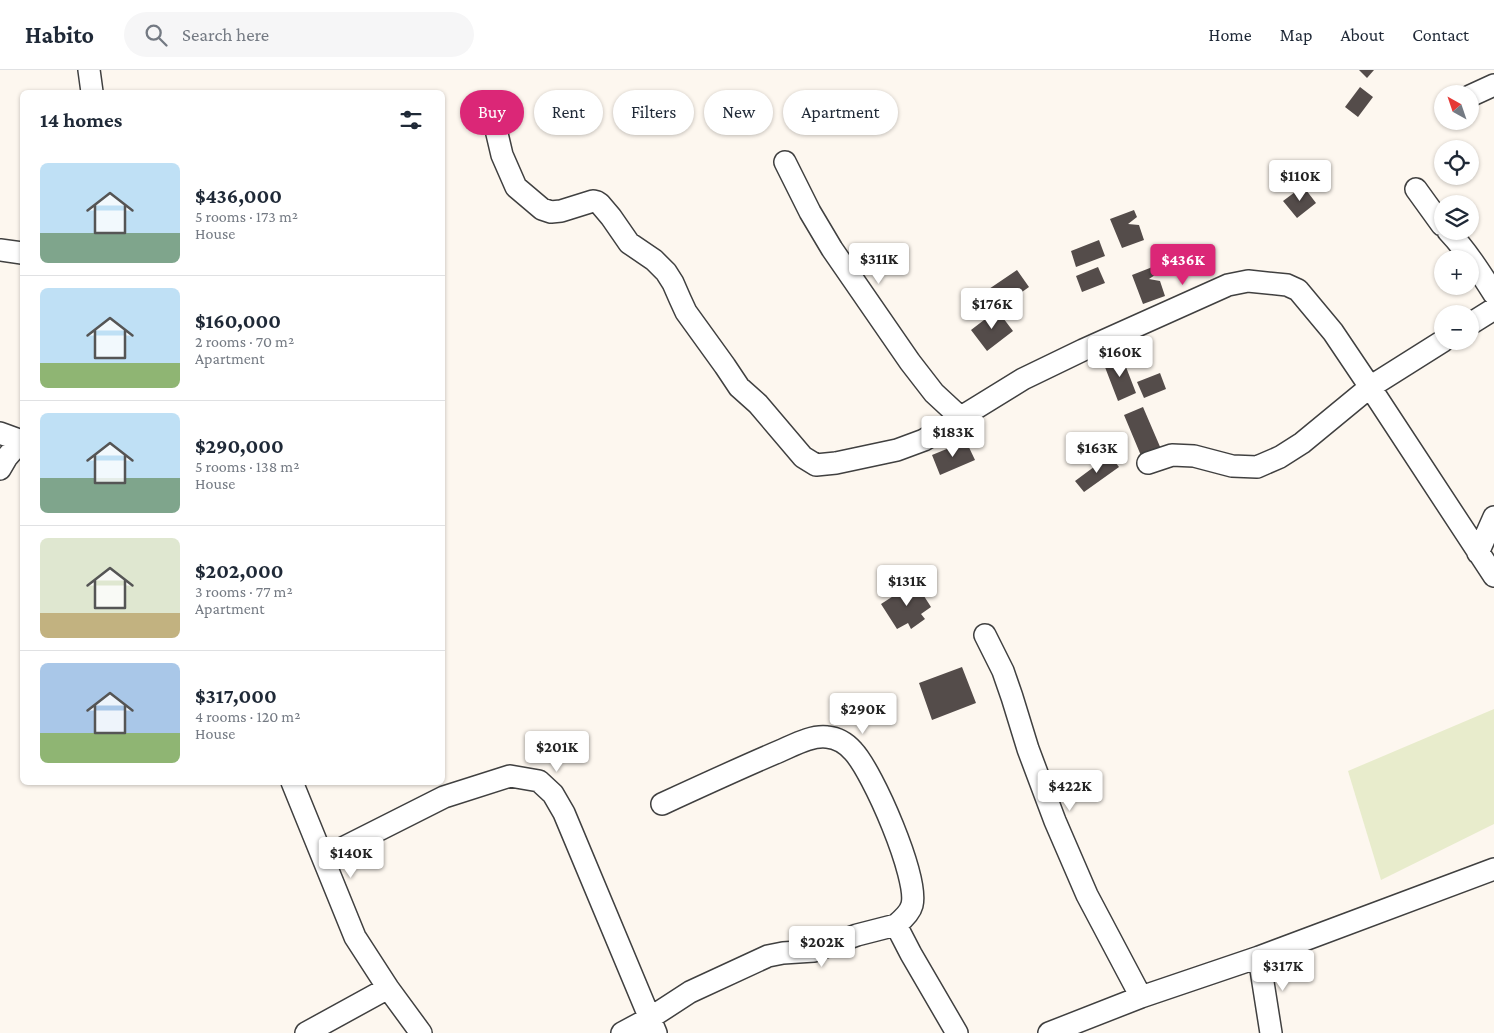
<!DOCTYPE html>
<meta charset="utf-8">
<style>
:root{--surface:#fff;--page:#f6f6f7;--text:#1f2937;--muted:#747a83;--line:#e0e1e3;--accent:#db2777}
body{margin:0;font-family:"Crimson Pro",serif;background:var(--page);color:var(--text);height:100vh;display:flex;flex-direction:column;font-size:19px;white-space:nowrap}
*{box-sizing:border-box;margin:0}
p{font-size:16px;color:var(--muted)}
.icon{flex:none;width:28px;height:28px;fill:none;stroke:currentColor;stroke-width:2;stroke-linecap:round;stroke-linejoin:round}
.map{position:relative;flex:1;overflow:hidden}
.side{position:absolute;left:20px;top:20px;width:425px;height:695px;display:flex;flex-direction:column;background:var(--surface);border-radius:8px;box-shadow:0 1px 4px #0004}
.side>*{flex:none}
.hud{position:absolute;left:460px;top:20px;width:475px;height:45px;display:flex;gap:10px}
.needle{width:32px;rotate:320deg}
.fabs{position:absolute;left:1434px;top:15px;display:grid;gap:10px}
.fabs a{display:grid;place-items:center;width:45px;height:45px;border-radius:50%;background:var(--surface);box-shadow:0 1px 4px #0004;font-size:25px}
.price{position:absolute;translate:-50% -42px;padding:0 11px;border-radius:5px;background:#fff;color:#222;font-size:16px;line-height:32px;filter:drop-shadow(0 1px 2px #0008)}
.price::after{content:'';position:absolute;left:50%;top:30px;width:15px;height:11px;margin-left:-8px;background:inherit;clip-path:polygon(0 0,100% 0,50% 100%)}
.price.selected{background:var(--accent);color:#fff}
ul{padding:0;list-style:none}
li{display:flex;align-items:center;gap:15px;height:125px;padding:0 20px}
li+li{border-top:1px solid var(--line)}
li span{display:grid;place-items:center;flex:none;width:140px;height:100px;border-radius:8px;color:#555}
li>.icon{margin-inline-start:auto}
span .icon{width:60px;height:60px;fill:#fffc;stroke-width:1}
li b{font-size:21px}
h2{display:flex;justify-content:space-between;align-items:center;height:60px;padding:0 20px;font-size:21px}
.tag{padding:0 18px;border-radius:22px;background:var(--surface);box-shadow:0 1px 4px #0004;font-size:18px;line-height:45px}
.tag.selected{background:var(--accent);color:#fff}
header{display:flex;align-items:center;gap:30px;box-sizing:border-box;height:70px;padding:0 25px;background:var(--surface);border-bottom:1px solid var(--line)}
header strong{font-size:24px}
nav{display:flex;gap:28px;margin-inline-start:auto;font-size:18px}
.search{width:350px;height:45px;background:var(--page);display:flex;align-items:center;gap:12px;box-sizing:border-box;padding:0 18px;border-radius:28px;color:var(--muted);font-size:19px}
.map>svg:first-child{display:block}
</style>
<header>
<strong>Habito</strong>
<div class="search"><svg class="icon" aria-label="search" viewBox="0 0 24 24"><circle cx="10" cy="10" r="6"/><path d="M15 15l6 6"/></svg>Search here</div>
<nav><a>Home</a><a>Map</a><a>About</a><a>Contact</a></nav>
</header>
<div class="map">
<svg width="1494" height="963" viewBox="0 0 1494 963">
<rect width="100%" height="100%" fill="#fdf7ef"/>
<path fill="#e8eccc" d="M1494 639V754L1381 810 1348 701Z"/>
<path fill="#544c4a" d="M1359 0H1374L1367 8Z
M1360 17 1373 27 1358 47 1345 37Z
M1303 116 1316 133 1297 148 1283 131Z
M1134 140 1137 147 1128 154 1139 155 1144 170 1122 178 1110 149Z
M1099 170 1105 186 1076 197 1071 181Z
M1155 196 1158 203 1149 209 1160 211 1165 226 1143 234 1132 205Z
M1098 197 1105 213 1082 222 1076 206Z
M1017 200 1029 217 998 239 986 221Z
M997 240 1013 261 987 281 971 260Z
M1121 284 1136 323 1118 331 1103 292Z
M1160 303 1166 319 1144 328 1137 312Z
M1143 337 1161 379 1142 388 1124 345Z
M966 371 975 390 940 405 932 385Z
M1110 385 1119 397 1084 422 1075 411Z
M915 512 931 537 921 544 925 549 911 559 908 553 897 559 881 534Z
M962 597 976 633 932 650 919 613Z"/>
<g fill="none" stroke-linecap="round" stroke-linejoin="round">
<g stroke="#404040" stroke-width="24">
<path id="minor" d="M89 0 92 22
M1470 26 1494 15
M490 34 502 85 516 117 542 139 551 142 561 141 593 131 597 132 600 134 611 147 629 173 654 190 666 202 673 213 680 229 686 242 725 296 739 317 758 334 803 387 816 395 836 393 897 380 924 370 1023 309 1083 280 1228 215 1248 211 1287 215 1298 220 1333 262 1370 317 1494 506
M785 92 810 142 832 179 910 292 934 323 961 348
M1416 119 1442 155
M1448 161C1466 180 1480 202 1494 224
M0 180 22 183
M1470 254 1494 239
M0 363 22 371
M1148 393 1172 385 1194 386 1232 396 1257 397 1280 387 1302 373 1370 317 1443 271
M0 399 7 387 21 371
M1478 483 1494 447
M985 565 1003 601 1012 627 1028 679 1055 751 1087 825 1141 927
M292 712 355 867 388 918 421 963
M662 734C701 716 740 698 780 681 794 675 812 665 827 667 837 668 846 673 853 681 873 702 919 808 912 835 910 843 902 850 896 855
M323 788 444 727 510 706 539 711 553 724 564 743 656 963
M1259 887 1271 963
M306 963 388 918
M622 963 650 948 690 922 768 886 783 883 814 881 857 865 896 855 911 884 957 963
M1049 963 1141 927 1259 887 1494 799"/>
</g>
<use href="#minor" stroke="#fff" stroke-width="21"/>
</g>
</svg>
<div class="fabs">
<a><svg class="needle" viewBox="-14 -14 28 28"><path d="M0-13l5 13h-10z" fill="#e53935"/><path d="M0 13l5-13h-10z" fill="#747a83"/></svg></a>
<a><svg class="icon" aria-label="locate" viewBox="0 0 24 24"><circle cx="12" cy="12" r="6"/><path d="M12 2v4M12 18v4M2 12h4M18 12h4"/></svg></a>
<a><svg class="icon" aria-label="layers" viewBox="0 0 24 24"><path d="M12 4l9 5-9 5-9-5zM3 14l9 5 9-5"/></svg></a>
<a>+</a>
<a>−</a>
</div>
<b class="price" style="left:1300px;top:132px">$110K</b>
<b class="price" style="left:879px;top:215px">$311K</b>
<b class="price selected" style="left:1183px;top:216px">$436K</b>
<b class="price" style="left:992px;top:260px">$176K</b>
<b class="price" style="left:1120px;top:308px">$160K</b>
<b class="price" style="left:953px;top:388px">$183K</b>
<b class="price" style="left:1097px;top:404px">$163K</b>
<b class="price" style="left:907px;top:537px">$131K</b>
<b class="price" style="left:863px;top:665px">$290K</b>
<b class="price" style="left:557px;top:703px">$201K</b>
<b class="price" style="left:1070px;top:742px">$422K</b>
<b class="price" style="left:351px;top:809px">$140K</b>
<b class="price" style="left:822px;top:898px">$202K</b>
<b class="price" style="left:1283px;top:922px">$317K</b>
<div class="hud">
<a class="tag selected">Buy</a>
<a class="tag">Rent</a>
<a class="tag">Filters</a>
<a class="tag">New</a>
<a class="tag">Apartment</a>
</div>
<section class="side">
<h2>14 homes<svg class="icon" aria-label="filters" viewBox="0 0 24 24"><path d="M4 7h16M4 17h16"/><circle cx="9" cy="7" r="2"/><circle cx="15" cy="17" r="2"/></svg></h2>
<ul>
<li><span style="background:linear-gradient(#bfe0f5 70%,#7fa58c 0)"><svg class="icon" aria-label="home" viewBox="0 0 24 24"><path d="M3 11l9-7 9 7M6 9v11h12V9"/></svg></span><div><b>$436,000</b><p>5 rooms · 173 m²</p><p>House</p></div></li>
<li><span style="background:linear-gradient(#bfe0f5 75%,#8fb573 0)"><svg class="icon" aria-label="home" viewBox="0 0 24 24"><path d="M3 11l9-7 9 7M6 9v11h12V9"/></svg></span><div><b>$160,000</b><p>2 rooms · 70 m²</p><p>Apartment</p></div></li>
<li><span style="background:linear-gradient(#bfe0f5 65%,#7fa58c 0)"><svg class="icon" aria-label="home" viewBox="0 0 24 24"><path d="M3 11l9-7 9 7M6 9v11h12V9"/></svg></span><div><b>$290,000</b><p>5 rooms · 138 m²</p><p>House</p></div></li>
<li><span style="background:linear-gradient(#dfe7d0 75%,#c2b280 0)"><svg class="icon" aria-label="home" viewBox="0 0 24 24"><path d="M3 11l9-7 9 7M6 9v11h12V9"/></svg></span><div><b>$202,000</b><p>3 rooms · 77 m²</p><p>Apartment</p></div></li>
<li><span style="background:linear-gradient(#a9c7e8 70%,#8fb573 0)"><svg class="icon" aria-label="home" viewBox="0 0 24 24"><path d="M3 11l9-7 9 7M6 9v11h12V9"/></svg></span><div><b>$317,000</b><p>4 rooms · 120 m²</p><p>House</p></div></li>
</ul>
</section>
</div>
